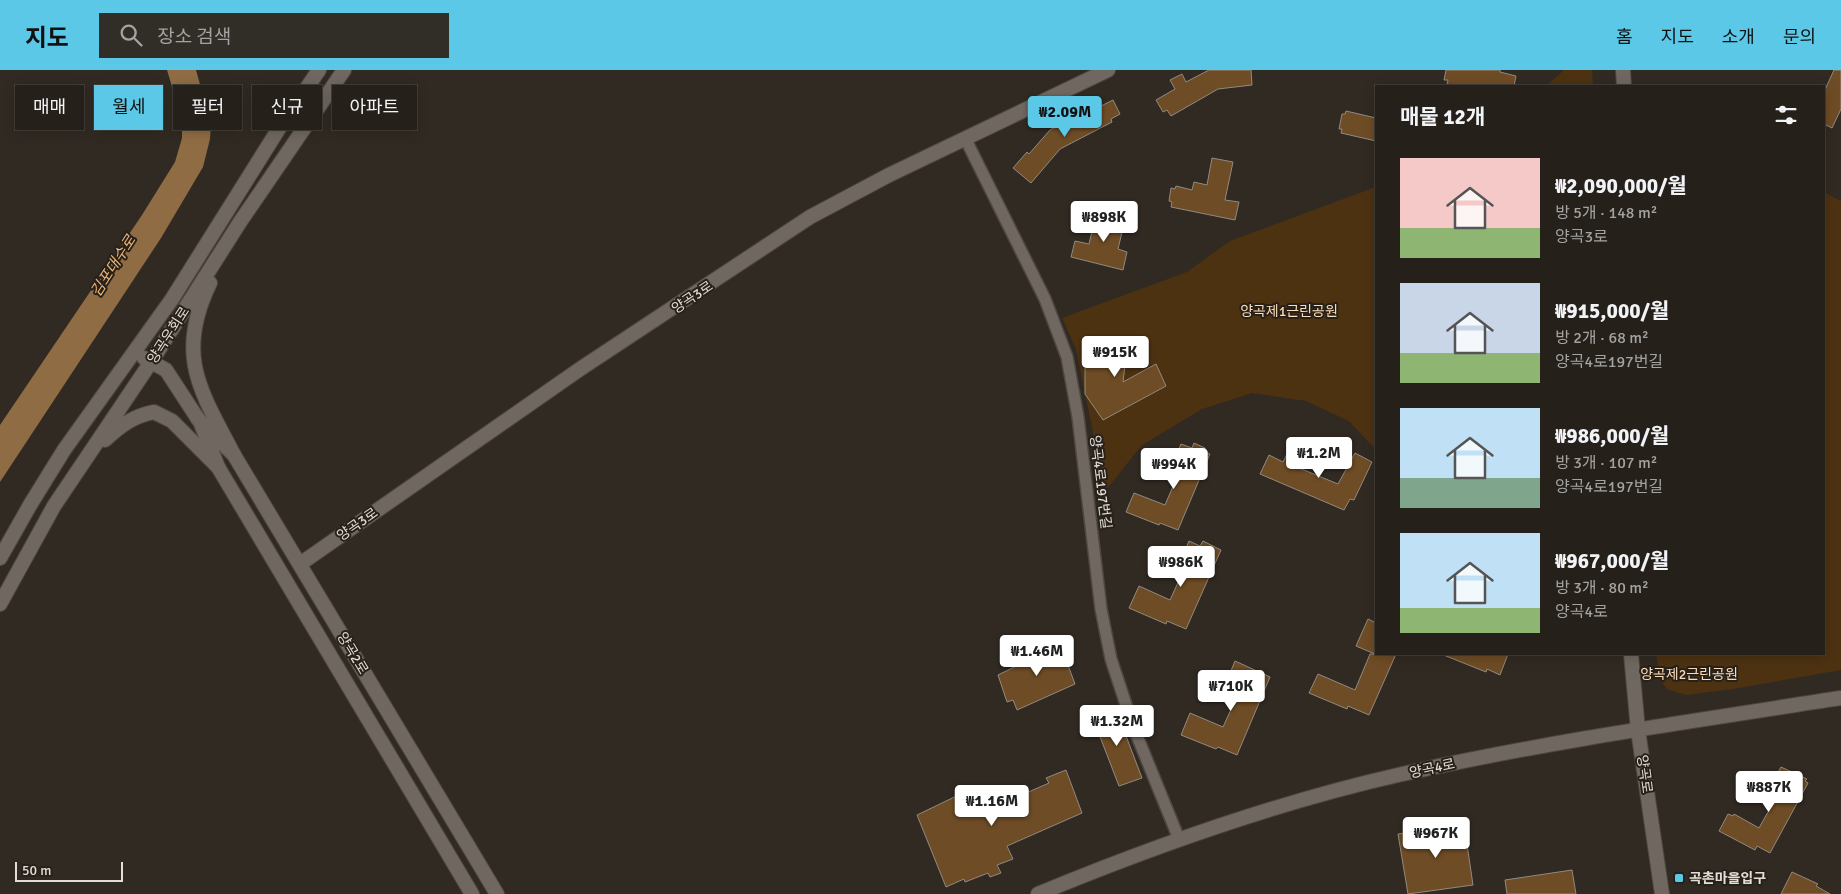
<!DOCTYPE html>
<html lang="ko">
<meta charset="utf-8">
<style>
:root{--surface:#25201a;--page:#312d27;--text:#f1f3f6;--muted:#a3a3a2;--line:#423e39;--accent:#5ac8e6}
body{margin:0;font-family:Signika,"Noto Sans KR",sans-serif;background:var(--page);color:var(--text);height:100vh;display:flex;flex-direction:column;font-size:19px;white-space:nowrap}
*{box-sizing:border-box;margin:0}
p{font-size:16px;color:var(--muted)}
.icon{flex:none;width:28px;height:28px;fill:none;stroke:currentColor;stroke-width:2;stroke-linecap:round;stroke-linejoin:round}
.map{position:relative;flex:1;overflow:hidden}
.side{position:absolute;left:1375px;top:15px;width:450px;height:570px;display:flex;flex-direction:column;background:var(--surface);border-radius:0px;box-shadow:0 2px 12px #0003,0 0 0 1px var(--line)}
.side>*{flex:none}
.banner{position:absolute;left:15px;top:15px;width:475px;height:45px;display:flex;gap:10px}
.scale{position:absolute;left:15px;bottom:12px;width:108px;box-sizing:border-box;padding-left:5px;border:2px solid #e2ddd8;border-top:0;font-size:14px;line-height:18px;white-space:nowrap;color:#e2ddd8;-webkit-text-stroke:4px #27211a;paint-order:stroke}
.price{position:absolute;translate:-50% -42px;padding:0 11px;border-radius:5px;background:#fff;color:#222;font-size:16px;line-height:32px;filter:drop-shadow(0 1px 2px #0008)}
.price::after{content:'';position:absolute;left:50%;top:30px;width:15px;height:11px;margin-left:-8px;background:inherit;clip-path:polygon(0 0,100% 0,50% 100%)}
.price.active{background:var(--accent);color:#111}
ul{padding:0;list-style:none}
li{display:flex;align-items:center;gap:15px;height:125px;padding:0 25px}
li span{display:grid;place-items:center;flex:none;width:140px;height:100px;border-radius:0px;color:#555}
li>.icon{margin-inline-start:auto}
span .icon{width:60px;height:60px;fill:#fffc;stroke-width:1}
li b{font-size:21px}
h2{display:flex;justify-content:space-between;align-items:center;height:60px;padding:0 25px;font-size:21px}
.chip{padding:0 18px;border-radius:0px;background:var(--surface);box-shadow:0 2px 12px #0003,0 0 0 1px var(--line);font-size:18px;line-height:45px}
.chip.active{background:var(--accent);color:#111}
header{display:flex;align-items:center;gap:30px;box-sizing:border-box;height:70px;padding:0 25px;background:var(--accent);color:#111}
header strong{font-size:24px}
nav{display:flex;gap:28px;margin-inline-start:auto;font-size:18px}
.search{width:350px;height:45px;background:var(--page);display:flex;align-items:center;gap:12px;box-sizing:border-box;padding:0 18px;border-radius:0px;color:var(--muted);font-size:19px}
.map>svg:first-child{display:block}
</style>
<header>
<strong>지도</strong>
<div class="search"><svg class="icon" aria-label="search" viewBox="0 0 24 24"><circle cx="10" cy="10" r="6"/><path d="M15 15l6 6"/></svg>장소 검색</div>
<nav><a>홈</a><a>지도</a><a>소개</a><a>문의</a></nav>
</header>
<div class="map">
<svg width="1841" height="824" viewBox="0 0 1841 824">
<rect width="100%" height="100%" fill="#312a23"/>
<path fill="#4d3212" d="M1564 0H1592L1593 16H1546Z
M1376 117V380L1349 351 1306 331 1252 323 1202 339 1142 375 1105 421 1076 279 1062 248 1187 202 1230 171Z
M1824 122 1841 131V600L1733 619 1686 625 1667 619 1661 610 1656 584H1824Z"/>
<path fill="#8f6c44" d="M167 0H196L211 54 210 69 203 97 161 168 0 412V355L142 145 175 92 182 68V50Z"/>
<path fill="#6e4c25" stroke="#928a81" d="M1209 0H1251L1252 15 1218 19 1171 46 1167 40 1163 42 1156 30 1175 19 1170 10 1182 4 1186 12Z
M1446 0H1500V2L1516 6 1514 16H1456L1447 14 1448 10H1444Z
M1834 0H1841V39L1832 58 1824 54V22Z
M1113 30 1120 44 1111 49 1112 52 1060 79 1031 113 1013 98 1027 82 1029 84 1050 60 1071 49 1068 41 1081 35 1085 44Z
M1346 41 1376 48V71L1341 63 1342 59H1339L1342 44H1345Z
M1212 88 1233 92 1225 130 1239 132 1235 150 1171 137 1172 132 1169 131 1171 118 1175 119 1176 116 1192 120 1194 112 1207 115Z
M1105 139 1126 145 1118 179 1127 182 1123 200 1071 187 1075 171 1089 174 1092 161 1099 163Z
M1085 268 1128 270 1123 312 1156 294 1166 316 1103 350 1085 324Z
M1194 373 1205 378V382L1210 384 1178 460 1160 453 1159 455 1126 442 1134 423 1165 435 1180 400 1171 397 1181 374 1192 378Z
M1355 383 1372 392 1354 430 1350 429 1344 440 1260 404 1269 385 1283 392 1287 384 1303 391 1299 398 1338 414Z
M1189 471 1200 476 1203 471 1221 480 1186 559 1167 551 1166 554 1129 538 1139 516 1170 530 1186 495 1180 492Z
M1368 549 1376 553V584H1396L1369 645 1348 636 1347 639 1309 623 1318 604 1355 620 1370 584H1375L1356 576Z
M1059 571 1075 614 1017 640 1013 630 1007 632 998 605 1041 584 1039 579Z
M1441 584H1508L1500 605 1487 599 1486 602Z
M1235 591 1270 607 1237 685 1218 677 1216 679 1181 665 1190 643 1223 657 1238 624 1224 618Z
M1115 637 1142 708 1119 716 1092 646Z
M1781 697 1807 709 1805 711 1808 713 1770 783 1757 776 1755 780 1719 761 1728 744 1733 746 1734 744 1759 758 1777 726 1763 718 1768 708 1773 711Z
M1066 700 1082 743 1007 776 1013 789 997 795 1001 803 990 807 988 803 965 812 964 809 946 817 917 745 969 720 970 723 983 718 992 738 1049 713 1046 708Z
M1464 754 1473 815 1408 824 1398 764Z
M1572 800 1576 824H1507L1505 810Z
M1792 802 1818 814 1816 816 1830 824H1781Z"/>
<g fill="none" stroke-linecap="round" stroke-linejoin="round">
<g stroke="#4d4841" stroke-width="14">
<path id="minor" d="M965 68 1045 229 1067 287 1078 347 1101 539 1111 589 1133 656 1179 769"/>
</g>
<g stroke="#4d4841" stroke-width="16">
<path id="tertiary" d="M1623 0 1624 16
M198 349 234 385 497 824
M201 354 218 397 472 824
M300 494 580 299 810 147 889 105 1108 0
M1631 584 1638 660 1662 824
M1038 824C1154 776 1275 733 1398 705 1544 672 1693 651 1841 628"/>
</g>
<g stroke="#4d4841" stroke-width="16">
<path id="secondary" d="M210 213C175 285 200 320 234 385
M144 288 166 300 198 349
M105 370C120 356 133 346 154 342L172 351 218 397
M0 488 30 435 64 380 172 229 278 60 319 0
M0 534 54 436 151 292 240 152 344 0"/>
</g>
<use href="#minor" stroke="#706860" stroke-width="11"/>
<use href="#tertiary" stroke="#706860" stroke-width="14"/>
<use href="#secondary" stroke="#706860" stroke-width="14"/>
</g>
<rect fill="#5ac8e6" stroke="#27211a" stroke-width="2" x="1674" y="803" width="10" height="10" rx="2.5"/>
<g text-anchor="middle" stroke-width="4" stroke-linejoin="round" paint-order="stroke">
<g font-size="14" fill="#e2ddd8" stroke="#27211a">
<text transform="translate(692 227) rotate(-34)" y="5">양곡3로</text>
<text transform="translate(168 265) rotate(-57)" y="5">양곡우회로</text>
<text transform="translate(1101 412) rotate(83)" y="5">양곡4로197번길</text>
<text transform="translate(357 454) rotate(-35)" y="5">양곡3로</text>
<text transform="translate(353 583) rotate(59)" y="5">양곡2로</text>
<text transform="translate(1432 698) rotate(-12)" y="5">양곡4로</text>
<text transform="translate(1645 704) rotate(82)" y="5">양곡로</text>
</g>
<g font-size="14" fill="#fddbb7" stroke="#27211a">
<text x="1289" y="246">양곡제1근린공원</text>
<text x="1689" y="609">양곡제2근린공원</text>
</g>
<g font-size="14" font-weight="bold" fill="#e2ddd8" stroke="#27211a" text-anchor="start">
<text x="1689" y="813">곡촌마을입구</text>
</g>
<g font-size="15" font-style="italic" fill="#eeb779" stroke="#27211a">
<text transform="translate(113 196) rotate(-57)" y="5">김포대수로</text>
</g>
</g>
</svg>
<div class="scale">50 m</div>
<b class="price active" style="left:1065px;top:68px">₩2.09M</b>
<b class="price" style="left:1104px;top:173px">₩898K</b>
<b class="price" style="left:1115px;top:308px">₩915K</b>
<b class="price" style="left:1319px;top:409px">₩1.2M</b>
<b class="price" style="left:1174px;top:420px">₩994K</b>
<b class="price" style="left:1181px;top:518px">₩986K</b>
<b class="price" style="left:1037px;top:607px">₩1.46M</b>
<b class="price" style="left:1231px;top:642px">₩710K</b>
<b class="price" style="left:1117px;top:677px">₩1.32M</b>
<b class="price" style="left:1769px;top:743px">₩887K</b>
<b class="price" style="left:992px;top:757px">₩1.16M</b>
<b class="price" style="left:1436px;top:789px">₩967K</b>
<div class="banner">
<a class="chip">매매</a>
<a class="chip active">월세</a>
<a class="chip">필터</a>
<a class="chip">신규</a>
<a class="chip">아파트</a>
</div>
<section class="side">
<h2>매물 12개<svg class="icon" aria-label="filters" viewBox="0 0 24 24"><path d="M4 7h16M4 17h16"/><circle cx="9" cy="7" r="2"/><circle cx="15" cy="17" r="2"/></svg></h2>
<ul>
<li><span style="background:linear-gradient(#f6c9c9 70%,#8fb573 0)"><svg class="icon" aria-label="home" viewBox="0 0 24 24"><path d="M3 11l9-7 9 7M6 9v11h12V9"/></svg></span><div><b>₩2,090,000/월</b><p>방 5개 · 148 m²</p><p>양곡3로</p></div></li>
<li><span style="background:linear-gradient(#c9d6e8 70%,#8fb573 0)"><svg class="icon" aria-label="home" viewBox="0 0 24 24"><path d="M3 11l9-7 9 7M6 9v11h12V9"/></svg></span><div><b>₩915,000/월</b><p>방 2개 · 68 m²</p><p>양곡4로197번길</p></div></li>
<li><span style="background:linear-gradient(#bfe0f5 70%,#7fa58c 0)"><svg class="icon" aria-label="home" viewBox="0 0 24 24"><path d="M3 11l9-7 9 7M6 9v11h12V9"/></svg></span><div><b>₩986,000/월</b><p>방 3개 · 107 m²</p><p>양곡4로197번길</p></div></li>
<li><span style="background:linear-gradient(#bfe0f5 75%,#8fb573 0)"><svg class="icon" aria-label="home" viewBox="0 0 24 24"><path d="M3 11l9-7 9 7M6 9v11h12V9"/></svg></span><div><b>₩967,000/월</b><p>방 3개 · 80 m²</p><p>양곡4로</p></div></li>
</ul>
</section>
</div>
